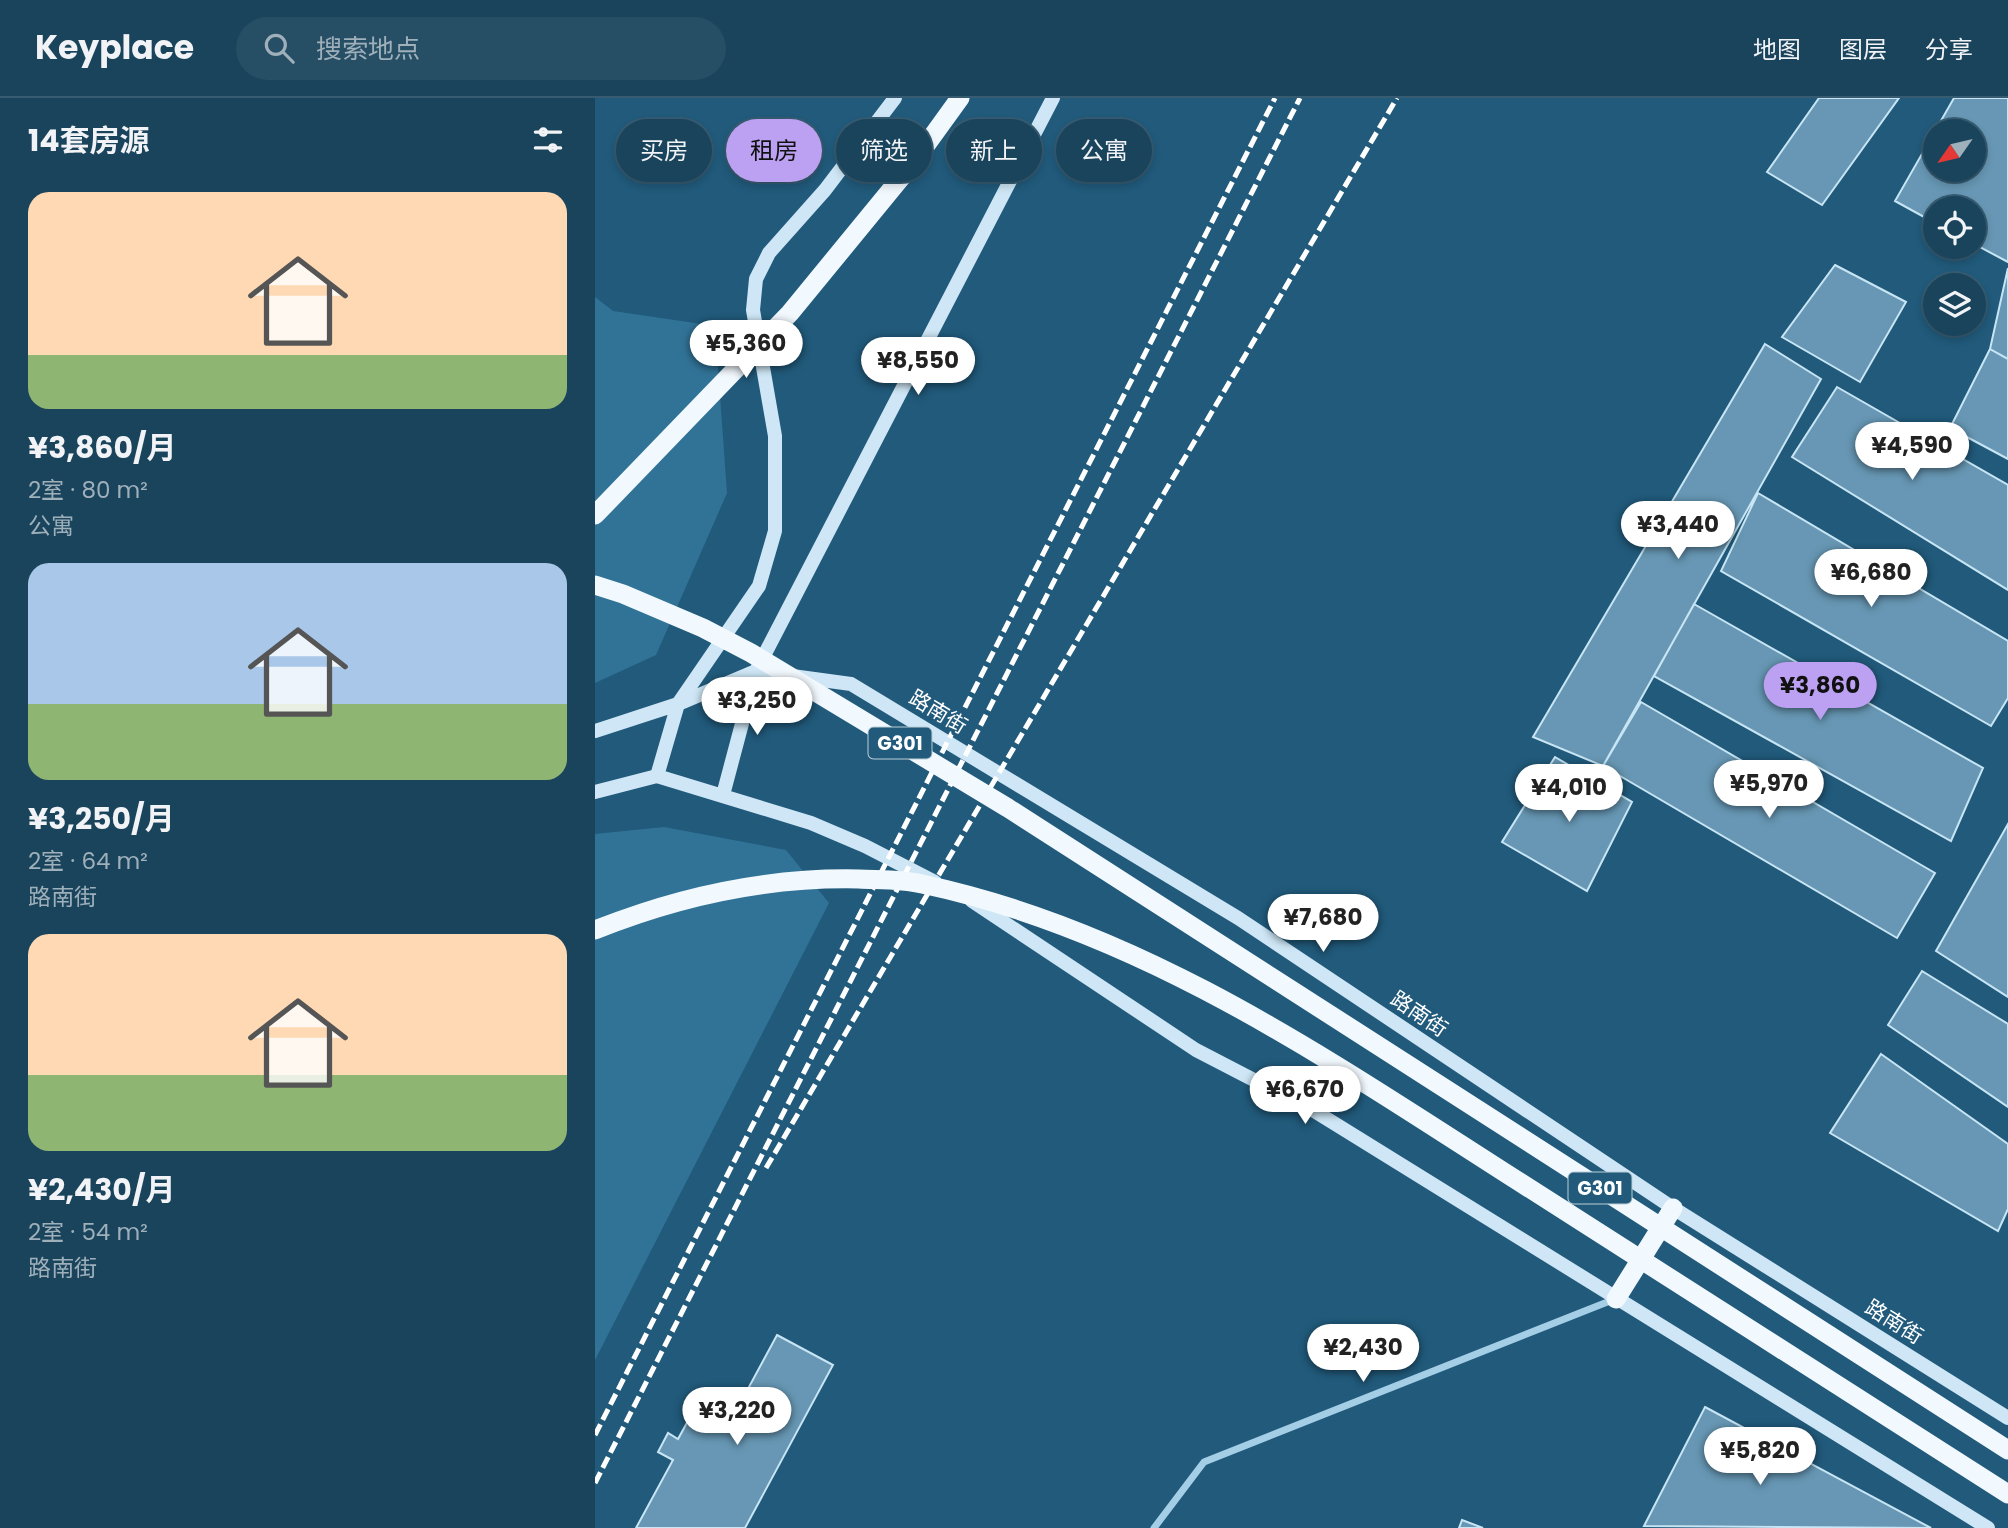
<!DOCTYPE html>
<html lang="zh">
<meta charset="utf-8">
<style>
:root{--surface:#19445c;--page:#264e65;--text:#f1f3f6;--muted:#9fb0bb;--line:#375c72;--accent:#bca0f2}
body{margin:0;font-family:Poppins,"Noto Sans SC",sans-serif;background:var(--page);color:var(--text);height:100vh;display:flex;flex-direction:column;font-size:26px;white-space:nowrap}
*{box-sizing:border-box;margin:0}
p{font-size:23px;color:var(--muted)}
.icon{flex:none;width:38px;height:38px;fill:none;stroke:currentColor;stroke-width:2;stroke-linecap:round;stroke-linejoin:round}
.map{position:relative;flex:1;overflow:hidden}
.panel{display:flex;flex-direction:column;background:var(--surface);width:595px}
.panel>*{flex:none}
.banner{position:absolute;left:21px;top:21px;width:665px;height:63px;display:flex;gap:14px}
.needle{width:46px;rotate:236deg}
.buttons{position:absolute;left:1328px;top:21px;display:grid;gap:14px}
.buttons a{display:grid;place-items:center;width:63px;height:63px;border-radius:50%;background:var(--surface);box-shadow:0 4px 10px #0003,0 0 0 2px var(--line);font-size:35px}
.price{position:absolute;translate:-50% -60px;padding:0 16px;border-radius:24px;background:#fff;color:#222;font-size:23px;line-height:46px;filter:drop-shadow(0 2px 4px #0008)}
.price::after{content:'';position:absolute;left:50%;top:42px;width:21px;height:16px;margin-left:-10px;background:inherit;clip-path:polygon(0 0,100% 0,50% 100%)}
.price.active{background:var(--accent);color:#111}
ul{padding:0;list-style:none}
li{display:grid;align-content:center;gap:14px;height:371px;padding:0 28px}
li span{display:grid;place-items:center;height:217px;border-radius:21px;color:#555}
li>.icon{margin-inline-start:auto}
span .icon{width:126px;height:126px;fill:#fffc;stroke-width:1}
li b{font-size:30px}
h2{display:flex;justify-content:space-between;align-items:center;height:84px;padding:0 28px;font-size:30px}
.pill{padding:0 24px;border-radius:32px;background:var(--surface);box-shadow:0 4px 10px #0003,0 0 0 2px var(--line);font-size:24px;line-height:63px}
.pill.active{background:var(--accent);color:#111}
header{display:flex;align-items:center;gap:42px;box-sizing:border-box;height:98px;padding:0 35px;background:var(--surface);border-bottom:2px solid var(--line)}
header strong{font-size:33px}
nav{display:flex;gap:38px;margin-inline-start:auto;font-size:24px}
.search{width:490px;height:63px;background:var(--page);display:flex;align-items:center;gap:18px;box-sizing:border-box;padding:0 24px;border-radius:38px;color:var(--muted);font-size:26px}
main{display:flex;flex:1;min-height:0}
.map>svg:first-child{display:block}
</style>
<header>
<strong>Keyplace</strong>
<div class="search"><svg class="icon" aria-label="search" viewBox="0 0 24 24"><circle cx="10" cy="10" r="6"/><path d="M15 15l6 6"/></svg>搜索地点</div>
<nav><a>地图</a><a>图层</a><a>分享</a></nav>
</header>
<main>
<section class="panel">
<h2>14套房源<svg class="icon" aria-label="filters" viewBox="0 0 24 24"><path d="M4 7h16M4 17h16"/><circle cx="9" cy="7" r="2"/><circle cx="15" cy="17" r="2"/></svg></h2>
<ul>
<li><span style="background:linear-gradient(#ffd9b3 75%,#8fb573 0)"><svg class="icon" aria-label="home" viewBox="0 0 24 24"><path d="M3 11l9-7 9 7M6 9v11h12V9"/></svg></span><div><b>¥3,860/月</b><p>2室 · 80 m²</p><p>公寓</p></div></li>
<li><span style="background:linear-gradient(#a9c7e8 65%,#8fb573 0)"><svg class="icon" aria-label="home" viewBox="0 0 24 24"><path d="M3 11l9-7 9 7M6 9v11h12V9"/></svg></span><div><b>¥3,250/月</b><p>2室 · 64 m²</p><p>路南街</p></div></li>
<li><span style="background:linear-gradient(#ffd9b3 65%,#8fb573 0)"><svg class="icon" aria-label="home" viewBox="0 0 24 24"><path d="M3 11l9-7 9 7M6 9v11h12V9"/></svg></span><div><b>¥2,430/月</b><p>2室 · 54 m²</p><p>路南街</p></div></li>
</ul>
</section>
<div class="map">
<svg width="1413" height="1430" viewBox="0 0 1413 1430">
<rect width="100%" height="100%" fill="#215a7b"/>
<path fill="#317397" d="M0 199 18 213 120 228 132 395 61 557 0 585Z
M69 729 191 752 234 805 0 1262V736Z"/>
<path fill="#6797b4" stroke="#c7e5f4" stroke-width="2" fill-rule="evenodd" d="M1224 0H1304L1227 107 1172 74Z
M1359 0H1413V164L1379 146V110H1340V125L1300 103ZM1340 33H1379V72H1340Z
M1240 167 1311 204 1265 284 1187 239Z
M1413 170V261L1395 251Z
M1170 246 1226 281 1008 668 938 639Z
M1395 251 1413 261V361L1355 330Z
M1242 289 1413 387V492L1197 359Z
M1163 395 1413 543V600L1396 628 1126 473Z
M1099 506 1388 670 1356 743 1059 578Z
M1046 604 1340 775 1302 840 1008 668Z
M960 659 1037 704 992 793 907 744Z
M1413 726V899L1341 853Z
M1327 873 1413 926V1009L1293 927Z
M1286 956 1413 1046V1111L1403 1133 1235 1035Z
M182 1237 238 1267 150 1430H41L78 1362 63 1354 73 1335 83 1341 100 1310 133 1328Z
M1110 1309 1336 1430 1049 1428Z
M867 1422 888 1430H864Z"/>
<g fill="none" stroke-linecap="round" stroke-linejoin="round">
<path stroke="#a4cee6" stroke-width="7" d="M559 1430 609 1364 1020 1201"/>
<path stroke="#cee6f5" stroke-width="14" d="M0 633 83 606 161 573 256 586 643 820 1078 1110 1413 1320
M62 678 83 606 164 488 180 433V338L158 212 161 181 174 155 230 92 300 0
M0 694 62 678 216 725 270 748 340 784
M128 697 161 573 458 0
M377 803 601 952 721 1014 1393 1430"/>
<path stroke="#f2f9fe" stroke-width="19" d="M318 65 365 0
M1021 1201 1078 1110"/>
<path stroke="#fff" stroke-width="5" stroke-dasharray="12 5" stroke-linecap="butt" d="M171 1070 802 0
M0 1337 680 0
M0 1385 705 0"/>
<path stroke="#f2f9fe" stroke-width="19" d="M0 417 195 215 318 65
M0 487 28 496 108 530 156 555 413 710 1413 1352
M0 832C85 798 172 779 264 781 285 782 307 781 327 786 549 833 735 963 923 1083 1086 1187 1250 1292 1413 1396"/>
</g>
<g text-anchor="middle" stroke-width="7" stroke-linejoin="round" paint-order="stroke">
<g fill="#215a7b" stroke="#bcced7" stroke-width="2">
<rect x="273.5" y="629.5" width="63" height="31" rx="5"/>
<rect x="973.5" y="1074.5" width="63" height="31" rx="5"/>
</g>
<g font-size="19" font-weight="bold" fill="#fff">
<text x="305" y="652">G301</text>
<text x="1005" y="1097">G301</text>
</g>
<g font-size="21" fill="#fff" stroke="#215a7b">
<text transform="translate(343 614) rotate(31)" y="7">路南街</text>
<text transform="translate(824 916) rotate(34)" y="7">路南街</text>
<text transform="translate(1299 1224) rotate(32)" y="7">路南街</text>
</g>
</g>
</svg>
<div class="buttons">
<a><svg class="needle" viewBox="-14 -14 28 28"><path d="M0-13l5 13h-10z" fill="#e53935"/><path d="M0 13l5-13h-10z" fill="#9fb0bb"/></svg></a>
<a><svg class="icon" aria-label="locate" viewBox="0 0 24 24"><circle cx="12" cy="12" r="6"/><path d="M12 2v4M12 18v4M2 12h4M18 12h4"/></svg></a>
<a><svg class="icon" aria-label="layers" viewBox="0 0 24 24"><path d="M12 4l9 5-9 5-9-5zM3 14l9 5 9-5"/></svg></a>
</div>
<b class="price" style="left:151px;top:282px">¥5,360</b>
<b class="price" style="left:323px;top:299px">¥8,550</b>
<b class="price" style="left:1317px;top:384px">¥4,590</b>
<b class="price" style="left:1083px;top:463px">¥3,440</b>
<b class="price" style="left:1276px;top:511px">¥6,680</b>
<b class="price active" style="left:1225px;top:624px">¥3,860</b>
<b class="price" style="left:162px;top:639px">¥3,250</b>
<b class="price" style="left:1174px;top:722px">¥5,970</b>
<b class="price" style="left:974px;top:726px">¥4,010</b>
<b class="price" style="left:728px;top:856px">¥7,680</b>
<b class="price" style="left:710px;top:1028px">¥6,670</b>
<b class="price" style="left:768px;top:1286px">¥2,430</b>
<b class="price" style="left:142px;top:1349px">¥3,220</b>
<b class="price" style="left:1165px;top:1389px">¥5,820</b>
<div class="banner">
<a class="pill">买房</a>
<a class="pill active">租房</a>
<a class="pill">筛选</a>
<a class="pill">新上</a>
<a class="pill">公寓</a>
</div>
</div>
</main>
